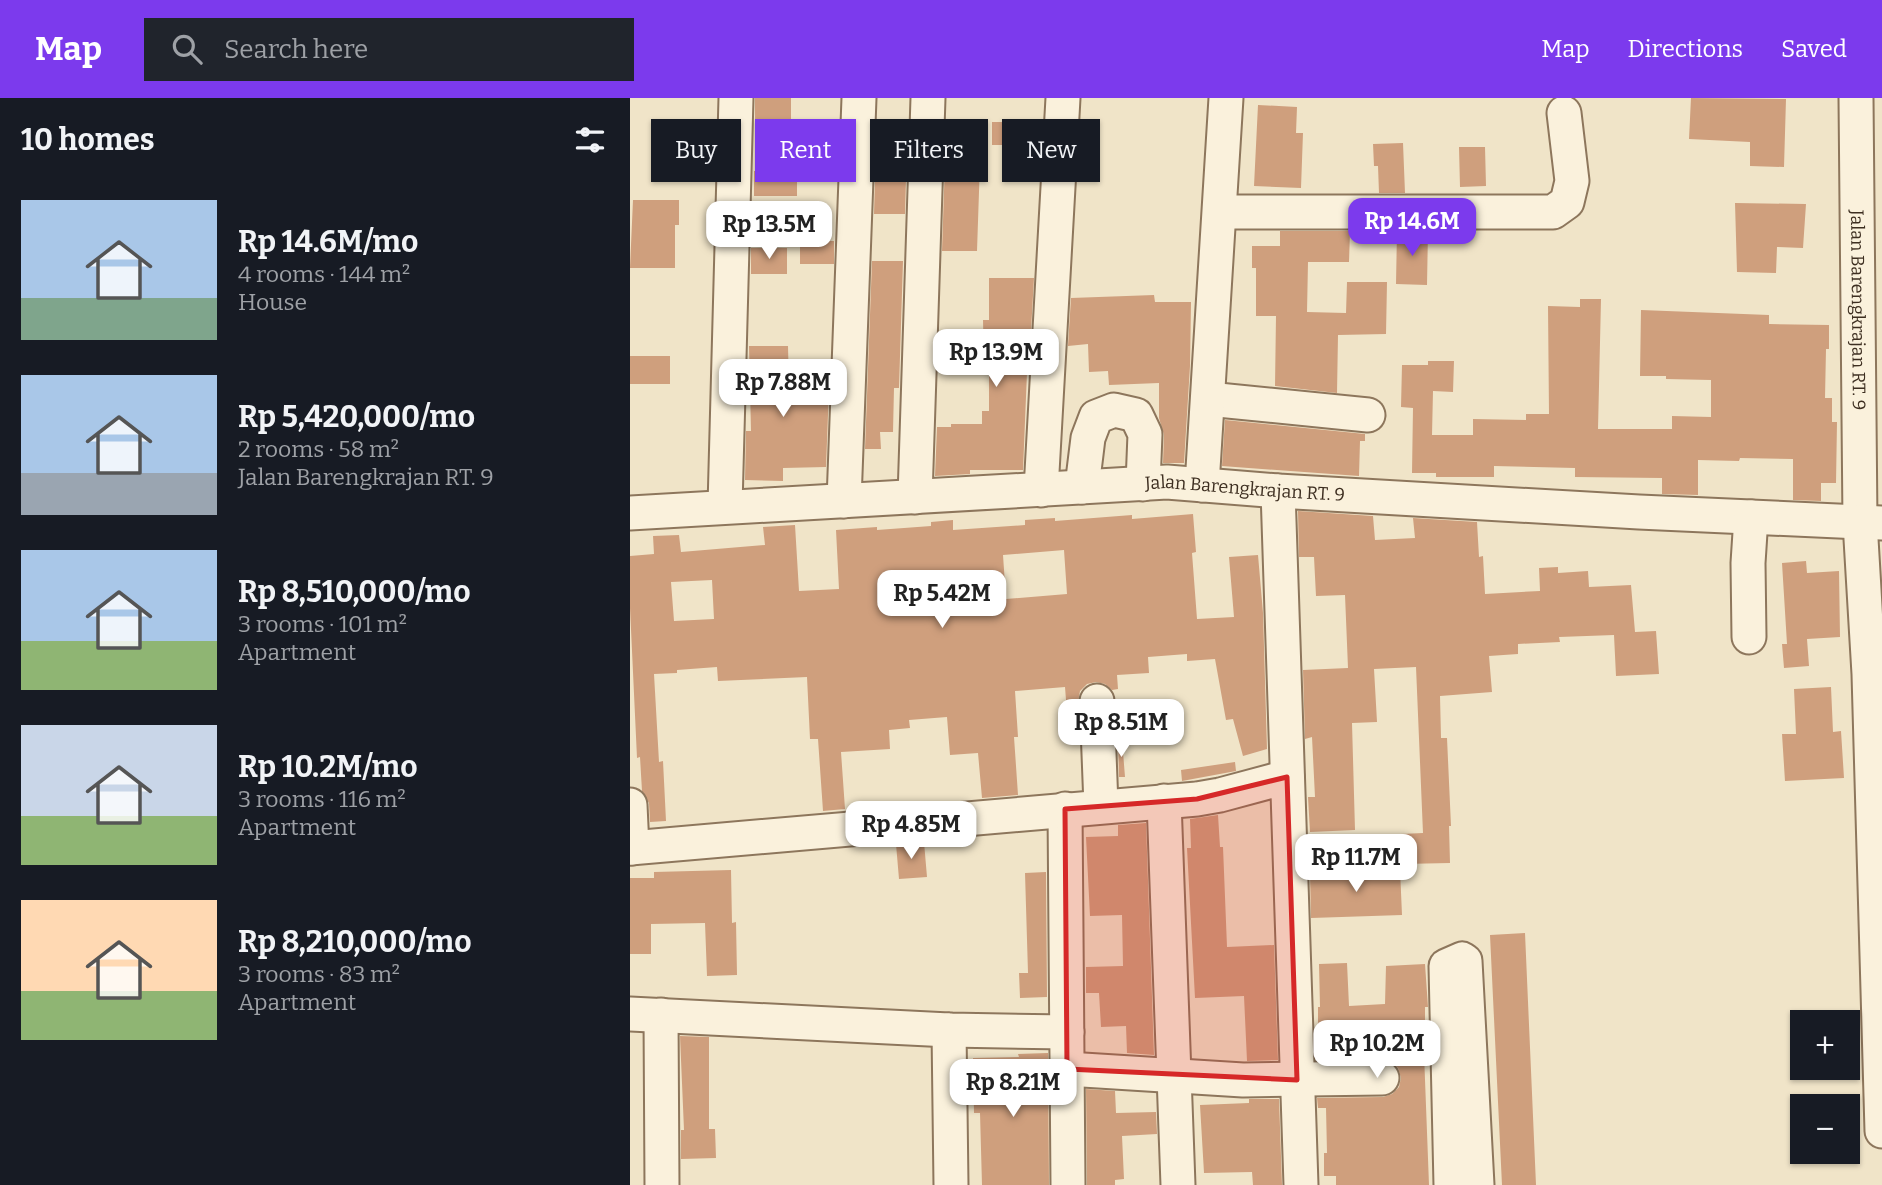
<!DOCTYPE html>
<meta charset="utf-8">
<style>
:root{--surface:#171b24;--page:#20242c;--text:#f1f3f6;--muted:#9ea1a6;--accent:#7c3aed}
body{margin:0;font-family:Bitter,serif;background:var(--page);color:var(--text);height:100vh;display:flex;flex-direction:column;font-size:26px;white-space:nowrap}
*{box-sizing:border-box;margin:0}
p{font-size:23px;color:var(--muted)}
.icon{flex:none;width:38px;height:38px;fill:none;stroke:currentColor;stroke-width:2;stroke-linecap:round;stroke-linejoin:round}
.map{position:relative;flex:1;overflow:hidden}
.details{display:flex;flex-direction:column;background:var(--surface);width:630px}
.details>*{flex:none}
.top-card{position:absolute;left:21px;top:21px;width:665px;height:63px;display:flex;gap:14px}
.tools{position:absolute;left:1160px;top:912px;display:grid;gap:14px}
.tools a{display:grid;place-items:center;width:70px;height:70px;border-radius:0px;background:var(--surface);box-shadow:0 2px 5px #0004;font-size:35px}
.price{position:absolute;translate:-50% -60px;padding:0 16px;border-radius:14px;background:#fff;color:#222;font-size:23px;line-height:46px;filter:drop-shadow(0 2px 4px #0008)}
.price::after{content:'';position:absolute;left:50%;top:42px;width:21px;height:16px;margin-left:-10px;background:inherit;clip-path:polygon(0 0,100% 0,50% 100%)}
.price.active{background:var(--accent);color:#fff}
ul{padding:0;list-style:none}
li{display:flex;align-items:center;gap:21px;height:175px;padding:0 21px}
li span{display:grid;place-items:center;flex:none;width:196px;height:140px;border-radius:0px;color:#555}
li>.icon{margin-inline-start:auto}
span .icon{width:84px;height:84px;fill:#fffc;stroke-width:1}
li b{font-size:30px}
h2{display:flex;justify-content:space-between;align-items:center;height:84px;padding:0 21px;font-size:30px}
.tag{padding:0 24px;border-radius:0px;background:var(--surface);box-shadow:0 2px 5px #0004;font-size:24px;line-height:63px}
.tag.active{background:var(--accent);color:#fff}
header{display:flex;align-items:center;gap:42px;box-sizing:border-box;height:98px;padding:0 35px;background:var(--accent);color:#fff}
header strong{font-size:33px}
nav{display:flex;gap:38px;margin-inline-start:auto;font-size:24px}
.search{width:490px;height:63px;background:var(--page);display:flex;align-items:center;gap:18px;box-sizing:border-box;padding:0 24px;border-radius:0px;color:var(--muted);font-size:26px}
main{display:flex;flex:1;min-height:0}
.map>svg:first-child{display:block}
</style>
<header>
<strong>Map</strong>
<div class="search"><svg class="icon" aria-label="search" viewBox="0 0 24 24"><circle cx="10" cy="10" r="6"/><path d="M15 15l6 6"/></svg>Search here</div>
<nav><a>Map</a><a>Directions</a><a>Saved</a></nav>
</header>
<main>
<section class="details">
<h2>10 homes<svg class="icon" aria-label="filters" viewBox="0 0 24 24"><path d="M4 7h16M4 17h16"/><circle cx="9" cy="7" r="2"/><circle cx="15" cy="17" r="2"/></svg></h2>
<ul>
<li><span style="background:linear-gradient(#a9c7e8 70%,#7fa58c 0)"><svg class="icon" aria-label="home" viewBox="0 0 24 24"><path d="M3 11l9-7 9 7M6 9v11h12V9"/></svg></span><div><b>Rp 14.6M/mo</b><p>4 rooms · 144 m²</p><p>House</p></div></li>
<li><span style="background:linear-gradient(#a9c7e8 70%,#9aa5b1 0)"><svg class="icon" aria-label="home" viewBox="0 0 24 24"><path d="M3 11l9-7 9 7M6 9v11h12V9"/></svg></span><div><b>Rp 5,420,000/mo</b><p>2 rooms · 58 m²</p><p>Jalan Barengkrajan RT. 9</p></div></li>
<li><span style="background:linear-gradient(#a9c7e8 65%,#8fb573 0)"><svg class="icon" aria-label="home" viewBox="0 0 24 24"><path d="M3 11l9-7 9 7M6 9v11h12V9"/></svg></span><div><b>Rp 8,510,000/mo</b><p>3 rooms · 101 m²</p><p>Apartment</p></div></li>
<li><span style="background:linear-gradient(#c9d6e8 65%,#8fb573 0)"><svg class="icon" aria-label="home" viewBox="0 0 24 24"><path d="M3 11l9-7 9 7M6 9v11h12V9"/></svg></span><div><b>Rp 10.2M/mo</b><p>3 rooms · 116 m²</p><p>Apartment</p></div></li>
<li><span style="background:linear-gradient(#ffd9b3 65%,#8fb573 0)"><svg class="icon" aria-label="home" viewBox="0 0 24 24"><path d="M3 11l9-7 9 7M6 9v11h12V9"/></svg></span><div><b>Rp 8,210,000/mo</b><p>3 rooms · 83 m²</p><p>Apartment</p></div></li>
</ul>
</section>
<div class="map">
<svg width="1252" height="1087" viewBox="0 0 1252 1087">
<rect width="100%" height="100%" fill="#f0e4c8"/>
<path fill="#cf9f7d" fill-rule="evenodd" d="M125 0H161V21H125Z
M1061 0 1156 1 1154 69 1120 68V44L1059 41Z
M628 7 667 9 666 35H673L671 90 624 88Z
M362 24H412L411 47H362Z
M168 25H209L208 45H168Z
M773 45 775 95H749L748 68H744L743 46Z
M829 49H855L856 88 830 89Z
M315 64H350L347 153H312Z
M124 73H167V98H124Z
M245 82H276L275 116H244Z
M3 102H49V127H45V170H0Z
M1105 105 1176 106 1173 150 1147 149 1146 175 1107 174Z
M650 133H720L719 164H678L677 214 716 215 717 184H757L756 236 708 237 707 295 645 288 646 218H626V170H622V148H650Z
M767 133H798L797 187 766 186Z
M170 143H204V166H170Z
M121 150H157V176H121Z
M242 163H273L269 290H264L263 334H250L251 351H235Z
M359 180H404L400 250H398L393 372H340V376L305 378 307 329H321V326H352V313H359V265H354L353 222H359Z
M524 197 525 204H561L560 268 554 365H533L534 337 529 320V285L479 287 478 273 459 274 458 246 438 248 441 200Z
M950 201H971L968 331H1042V318L1081 319V282L1036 281V278H1010L1011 212 1139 217V226L1199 227V251H1196L1195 300H1202V324H1207L1206 385H1191V403L1163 402V361L1110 360 1109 363 1068 362V397L1032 396V380L945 379V370L864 368V379H806V375H782L783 310 771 309 772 267H798V263H824L823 294 803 293 802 337H843V321L896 322V316H919L918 208 950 209Z
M119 248H158L159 291H199L196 369 153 370V383L115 382 116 333H121Z
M0 258H40V286H0Z
M595 322 735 336V343H730L729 378 592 368Z
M668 413 743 418 745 442 785 440 783 420 847 424 849 459 853 458 855 496 910 493 909 470 928 469V475L958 473 959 489 1001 487 1005 534 1026 533 1029 576 986 578 984 537 929 539 930 544 888 546V556L859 558 862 594 810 598 811 640H817L821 728H819L820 765 773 766 771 736 793 735 786 569 744 571 747 624 722 625 725 732 680 734 678 699H685L682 639 675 641 673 572 718 570 715 497 686 498 684 459H669Z
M563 416 566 454 562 455 567 521 604 519 599 459 628 457 633 515 637 651 613 658 603 621 596 622 585 561 557 563V556L518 559 519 575 487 577 488 591 482 592 475 586 466 584 457 586 450 593 448 604 449 639 439 640 435 589 385 593 388 639H384L388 697 352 700 348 655 320 657 317 619 279 622 280 630 259 632 260 651 211 654 215 711 193 713 188 641H180L177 579 88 583 87 569 47 572V575L24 576 29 664 33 663 36 723 20 724 19 705 12 693 10 659 7 660 0 510V458L24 456 23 438 49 437 51 454 135 447 133 429 165 427 169 493 209 491 206 432 247 429V432L301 428V424L323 422V432L395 427V422L425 420V423L502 417V421ZM434 452 437 496 376 501 373 457ZM82 482 84 521 44 523 41 484Z
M1176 463 1177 475 1209 473 1210 539 1177 541 1179 568 1154 570 1152 546H1157L1152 465Z
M1201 589 1203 634 1211 633 1214 680 1155 683 1152 636H1166L1164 591Z
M488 641H492L495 679H489Z
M605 664 606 673 552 683 551 672Z
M588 717 590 749H593L597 849 644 847 648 962 617 963 614 898 565 900 557 750H561L560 721Z
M516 725 524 957 497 955 496 928 471 929 469 895H456V869L493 868 492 817 460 818 456 739 488 738V727Z
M294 744 297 779 269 781 266 746Z
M770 771 772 817 681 820 680 777Z
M101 772 102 825 106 824 107 877 77 878 75 825 21 826V856H0V780H24V774Z
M416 774 417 899 390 900 389 875H398L395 775Z
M895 835 906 1087H872L860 837Z
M717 865 719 908 755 906 756 868 795 866 798 909H795V929H793L799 1087H706V1078H694V1055H697L696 1010H688L687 1000 753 999 762 996 769 989 771 980 768 970 761 963 752 961 691 962 688 932V909H690L689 866Z
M50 938 79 939V1031H85L86 1060 51 1061V1032H54Z
M418 955 419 1087H352L350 1015H344L343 960 389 959 388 956Z
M456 991 485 993 486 1015 526 1014 527 1036 492 1038 494 1081 485 1082V1087H457Z
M619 1001H649L652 1087H623L622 1074 574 1075 570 1007 619 1005Z"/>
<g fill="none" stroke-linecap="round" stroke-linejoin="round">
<g stroke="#8d765c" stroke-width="37">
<g id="minor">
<path id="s1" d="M1226 0 1230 424 1239 576 1252 1033"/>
<path d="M590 114H923L937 104 942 83 934 15"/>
<path d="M578 301 738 317"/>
<path d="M572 387 596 0"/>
<path d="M452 389 458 340 466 319 484 312 506 317 515 336 513 386"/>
<path d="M411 392 433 0"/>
<path d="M648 393 671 1087"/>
<path d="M285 399 298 0"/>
<path d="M214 403 229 0"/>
<path d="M95 408 106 0"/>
<path id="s2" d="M0 415 537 384 648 393 1009 414 1252 425"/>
<path d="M1119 539 1118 465 1121 419"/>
<path d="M467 603 471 708"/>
<path d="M534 703 548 1087"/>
<path d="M0 707 2 750"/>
<path d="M435 711 438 1087"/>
<path d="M0 750 567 701 590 697 657 679"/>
<path d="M0 916 319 932 437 934"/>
<path d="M31 917 32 1087"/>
<path d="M319 932 321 1087"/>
<path d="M437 971 613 982 752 980"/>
<path d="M821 1087 816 868 832 861 835 863 847 1087"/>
</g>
</g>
<use href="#minor" stroke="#faf1dc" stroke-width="33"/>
</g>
<path fill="#d62828" fill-opacity="0.2" stroke="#d62828" stroke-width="5" stroke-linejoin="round" d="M657 679 667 982 437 971 435 711 567 701Z"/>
<g text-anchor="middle" stroke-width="7" stroke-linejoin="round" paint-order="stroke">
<g font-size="18" fill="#3d2e20" stroke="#f7eed8">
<text dy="6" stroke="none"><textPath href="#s1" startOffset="212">Jalan Barengkrajan RT. 9</textPath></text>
<text dy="6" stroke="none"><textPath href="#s2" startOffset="616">Jalan Barengkrajan RT. 9</textPath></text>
</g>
</g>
</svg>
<div class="tools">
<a>+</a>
<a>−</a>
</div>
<b class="price active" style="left:782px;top:160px">Rp 14.6M</b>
<b class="price" style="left:139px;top:163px">Rp 13.5M</b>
<b class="price" style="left:366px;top:291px">Rp 13.9M</b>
<b class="price" style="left:153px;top:321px">Rp 7.88M</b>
<b class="price" style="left:312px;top:532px">Rp 5.42M</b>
<b class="price" style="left:491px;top:661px">Rp 8.51M</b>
<b class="price" style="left:281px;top:763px">Rp 4.85M</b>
<b class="price" style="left:726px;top:796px">Rp 11.7M</b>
<b class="price" style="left:747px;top:982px">Rp 10.2M</b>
<b class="price" style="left:383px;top:1021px">Rp 8.21M</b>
<div class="top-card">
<a class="tag">Buy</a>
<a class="tag active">Rent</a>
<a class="tag">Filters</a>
<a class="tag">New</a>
</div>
</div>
</main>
